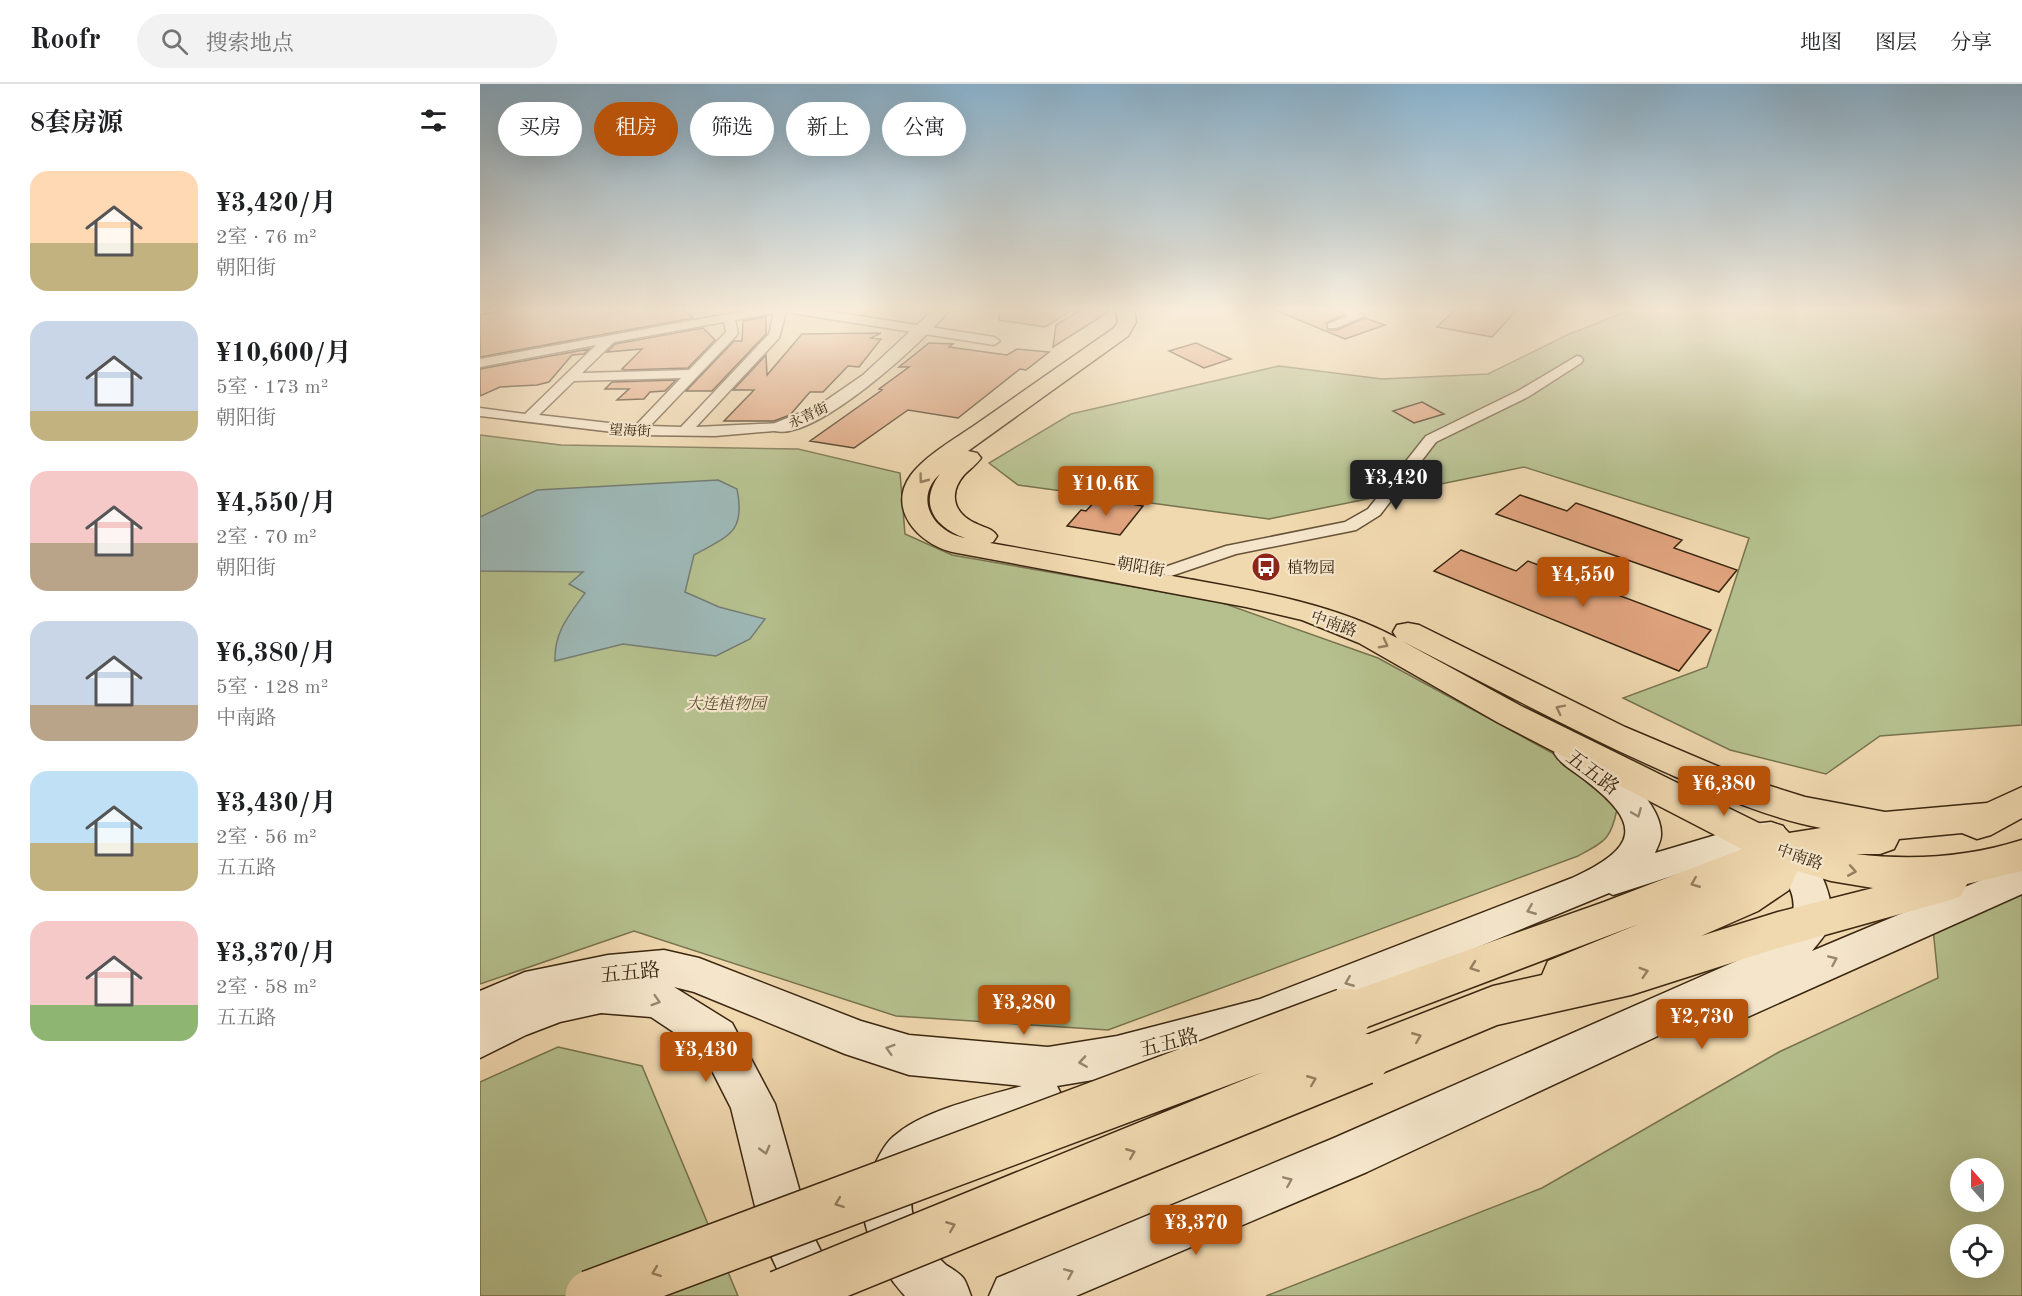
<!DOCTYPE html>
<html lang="zh">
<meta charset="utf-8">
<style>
:root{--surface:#fff;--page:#f2f2f2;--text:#202124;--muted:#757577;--line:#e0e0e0;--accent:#b45309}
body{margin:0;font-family:"Old Standard TT","Noto Serif SC",serif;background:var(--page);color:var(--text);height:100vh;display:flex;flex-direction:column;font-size:22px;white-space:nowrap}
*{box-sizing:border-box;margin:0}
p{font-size:20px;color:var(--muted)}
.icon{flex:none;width:33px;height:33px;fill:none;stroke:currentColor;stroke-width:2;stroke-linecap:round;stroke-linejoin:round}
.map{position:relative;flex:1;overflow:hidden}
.panel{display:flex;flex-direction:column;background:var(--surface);width:480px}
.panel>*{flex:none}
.guide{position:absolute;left:18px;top:18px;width:570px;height:54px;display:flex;gap:12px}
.needle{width:39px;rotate:339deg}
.tools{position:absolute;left:1470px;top:1074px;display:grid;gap:12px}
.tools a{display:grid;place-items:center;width:54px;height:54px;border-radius:50%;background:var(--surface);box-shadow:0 6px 24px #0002;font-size:30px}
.price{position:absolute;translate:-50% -51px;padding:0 14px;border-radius:6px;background:var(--accent);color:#fff;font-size:20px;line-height:39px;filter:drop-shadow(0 2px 3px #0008)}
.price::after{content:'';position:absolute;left:50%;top:36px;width:18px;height:14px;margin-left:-9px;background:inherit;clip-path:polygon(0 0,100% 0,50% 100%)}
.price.active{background:#222;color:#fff}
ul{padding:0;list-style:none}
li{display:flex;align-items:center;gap:18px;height:150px;padding:0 30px}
li span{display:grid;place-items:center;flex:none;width:168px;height:120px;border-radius:18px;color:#555}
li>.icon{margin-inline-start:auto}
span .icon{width:72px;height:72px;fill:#fffc;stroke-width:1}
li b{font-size:26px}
h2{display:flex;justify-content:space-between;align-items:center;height:72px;padding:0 30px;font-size:26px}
.tag{padding:0 21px;border-radius:27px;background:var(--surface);box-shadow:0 6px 24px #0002;font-size:21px;line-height:54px}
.tag.active{background:var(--accent);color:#fff}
header{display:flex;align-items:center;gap:36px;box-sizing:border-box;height:84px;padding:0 30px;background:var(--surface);border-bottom:2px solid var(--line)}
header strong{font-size:28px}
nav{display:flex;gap:33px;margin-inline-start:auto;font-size:21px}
.search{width:420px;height:54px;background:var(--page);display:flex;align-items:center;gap:15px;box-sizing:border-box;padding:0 21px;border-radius:33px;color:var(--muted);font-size:22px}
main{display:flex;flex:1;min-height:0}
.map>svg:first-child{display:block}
</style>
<header>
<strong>Roofr</strong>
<div class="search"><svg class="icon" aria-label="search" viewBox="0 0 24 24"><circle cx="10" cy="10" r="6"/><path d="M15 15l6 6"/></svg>搜索地点</div>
<nav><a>地图</a><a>图层</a><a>分享</a></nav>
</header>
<main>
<section class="panel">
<h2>8套房源<svg class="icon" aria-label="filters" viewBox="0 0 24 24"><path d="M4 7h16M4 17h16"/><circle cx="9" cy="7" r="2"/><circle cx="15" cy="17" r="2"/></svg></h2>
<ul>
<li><span style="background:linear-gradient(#ffd9b3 60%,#c2b280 0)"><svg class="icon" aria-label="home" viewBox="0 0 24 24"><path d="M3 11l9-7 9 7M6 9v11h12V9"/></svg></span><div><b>¥3,420/月</b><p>2室 · 76 m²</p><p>朝阳街</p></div></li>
<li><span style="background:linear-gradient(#c9d6e8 75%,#c2b280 0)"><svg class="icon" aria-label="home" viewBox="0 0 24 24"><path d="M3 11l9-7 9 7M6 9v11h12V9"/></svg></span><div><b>¥10,600/月</b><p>5室 · 173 m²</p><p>朝阳街</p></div></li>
<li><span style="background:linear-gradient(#f6c9c9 60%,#b9a48a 0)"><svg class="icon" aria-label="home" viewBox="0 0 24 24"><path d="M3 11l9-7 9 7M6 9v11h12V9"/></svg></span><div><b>¥4,550/月</b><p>2室 · 70 m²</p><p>朝阳街</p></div></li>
<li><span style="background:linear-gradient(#c9d6e8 70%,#b9a48a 0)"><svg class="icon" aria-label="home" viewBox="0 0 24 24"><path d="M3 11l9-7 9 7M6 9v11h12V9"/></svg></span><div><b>¥6,380/月</b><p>5室 · 128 m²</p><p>中南路</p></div></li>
<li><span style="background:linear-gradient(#bfe0f5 60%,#c2b280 0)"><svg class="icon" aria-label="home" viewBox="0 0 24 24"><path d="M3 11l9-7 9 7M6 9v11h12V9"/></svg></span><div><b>¥3,430/月</b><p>2室 · 56 m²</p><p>五五路</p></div></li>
<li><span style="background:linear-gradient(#f6c9c9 70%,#8fb573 0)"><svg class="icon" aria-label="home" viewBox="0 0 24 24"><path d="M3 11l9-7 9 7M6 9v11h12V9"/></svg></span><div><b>¥3,370/月</b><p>2室 · 58 m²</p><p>五五路</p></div></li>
</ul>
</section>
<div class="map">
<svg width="1542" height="1212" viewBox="0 0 1542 1212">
<rect width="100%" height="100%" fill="#f0d8af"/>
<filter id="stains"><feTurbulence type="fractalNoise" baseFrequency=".00333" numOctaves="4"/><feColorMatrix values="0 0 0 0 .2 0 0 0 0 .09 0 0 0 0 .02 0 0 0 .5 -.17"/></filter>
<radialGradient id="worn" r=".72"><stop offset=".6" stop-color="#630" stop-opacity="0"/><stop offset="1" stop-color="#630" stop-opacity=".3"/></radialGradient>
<path fill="#b5c08e" stroke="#78734f" stroke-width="1.5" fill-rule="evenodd" d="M1153 225H1542V641L1400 652 1346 690 1250 666 1143 614 1227 583 1269 454 1044 383 789 435 538 401 509 379 591 330 799 282 902 295 1008 290 1087 251Z
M0 351 81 361 318 365 420 389 425 450 472 471 740 518 898 574 1096 682 1121 701 1137 725C1131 756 1124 758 1098 772L628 946 416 932 154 847 0 900Z
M1542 801V1212H786L1062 1104 1299 968 1458 894 1451 825ZM1480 1084H1514V1118H1480ZM1480 1150H1514V1184H1480Z
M78 963 162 982 258 1212H0V998Z"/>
<path fill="#9eb8b6" stroke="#767e74" stroke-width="1.5" d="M238 396 257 405C266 449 248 452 214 471L205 508 239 523 285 535 270 555 236 572 143 560 75 577C74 548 89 531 105 509L89 500 103 488 0 487V433L57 406Z"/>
<path fill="#dfa37d" stroke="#3a2610" stroke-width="1.5" d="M28 225H129V230L154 225H203L213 234 0 273V231Z
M520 225H594L565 243 519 236Z
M602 225 630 227 573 263 576 241Z
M792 225H857L864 231 846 239 848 246H857L885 234 905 241 865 255Z
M976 225H1038L1012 253 957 243Z
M286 233V250L232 307H206L254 257H262L263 237Z
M223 244 235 256 208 284 145 286 142 285 162 265 127 268 135 260Z
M401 249 391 254 401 255 379 283 368 282 343 308H330L310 331 294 337H244L274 306H253L286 271 287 291 322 250Z
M449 259 473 260 469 263 527 271 537 265 569 268 546 286 540 285 478 334 428 326 374 364 330 357 402 306 399 305 429 283H419Z
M716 259 751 275 724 284 689 267Z
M109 265 104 270 92 271 69 298 57 301 20 303 0 312V285Z
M196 296 185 307 170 308 164 315 137 316 149 305H125L132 298Z
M942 318 964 330 934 339 913 327Z
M1040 411 1087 427 1096 419 1139 434 1202 456 1194 464 1257 486 1239 508 1016 430Z
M618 414 663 422 640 451 587 442 601 426 606 427Z
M981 466 1036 487 1048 477 1231 546 1199 587 954 487Z"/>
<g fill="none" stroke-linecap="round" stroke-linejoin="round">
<g stroke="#685238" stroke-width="3">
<path id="minor" d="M275 225H334L514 253 520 257 514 261 306 228 299 254 216 343 301 339 306 340 308 343 306 346 235 352 158 351 0 332V324L45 330 116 261 0 283V275ZM294 229 289 250 201 343 170 342 256 252 258 249 255 236ZM244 238 246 248 209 286 102 289 134 258ZM201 294 155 342 59 331 94 297Z
M859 225H874L884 232 856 244H848V240L868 232Z
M1097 272 1101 273 1103 276 1101 279 1048 313 956 358 900 431 876 446 756 470 691 492 685 491 682 487 685 483 746 462 865 438 888 425 946 352 1038 307Z"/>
</g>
<g stroke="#685238" stroke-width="3">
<path id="tertiary" d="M454 225H470C445 257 336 357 295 347L292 343 295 339 338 322 383 291Z"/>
</g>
<g stroke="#3a2610" stroke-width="3">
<path id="secondary" d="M1090 658C1121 667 1183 715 1181 751 1181 757 1177 764 1175 769L1273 740 1291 738 1303 742 1309 751 1307 754C1332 762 1355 810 1351 835 1350 847 1339 858 1332 867L1542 779V810L1243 944 1228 950 1213 944 1210 937 887 1088 596 1212H509L517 1194 854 1054 1261 875C1293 857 1331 838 1305 795 1298 784 1287 778 1282 765L1273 766 1133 811 1129 809 782 952 637 992 577 1002 585 1018 578 1033C533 1051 400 1069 438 1145 444 1158 455 1171 466 1181 472 1185 480 1189 484 1195 487 1200 489 1207 491 1212H425C401 1186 376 1141 385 1103 387 1096 391 1089 394 1082 400 1070 406 1057 418 1049 446 1026 506 1012 542 1002L429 991 365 970 214 908 194 903 252 939 295 1020 331 1147 363 1212H310L283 1155 251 1024 222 967 171 933 121 929 80 938 46 951 0 974V907L45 888 128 871 184 866 219 874 381 937 429 951 568 963 637 952 780 915 1092 794C1157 764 1164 741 1105 696 1094 687 1081 681 1074 669L1079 661Z"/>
</g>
<g stroke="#3a2610" stroke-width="3">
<path id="primary" d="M636 225H654L656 238 648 252 488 367 497 369 501 374C496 381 490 385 484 391 467 411 475 431 497 440 505 444 512 444 517 452L513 458 510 459C574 470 638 482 703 494 775 507 852 519 917 554L913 548 917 541 928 539 939 541 1145 643 1268 695 1325 713 1405 728 1507 719 1542 703V734L1511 751 1497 755 1482 749 1419 755 1414 765 1400 770H1376C1432 777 1488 773 1542 756V787L1487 800 1481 812 1467 817 1298 864 1151 911 1017 941 883 997 866 991 859 975 866 959 1013 902 1062 891 1068 877 1159 840 866 951 850 945 843 930 850 915 1124 818 1262 765 1017 638 879 559 822 536 766 523 472 468C439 460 406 425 431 391 445 372 476 354 495 341 542 308 588 276 634 244L638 238ZM460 390C438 419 454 443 485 454 453 448 433 414 460 390ZM922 557C1010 602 1097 649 1187 689 1237 711 1288 734 1341 744L1309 749C1302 741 1294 737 1283 741L1041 622ZM1317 787 1351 797 1393 804 1298 828 1221 852 1278 827 1309 806Z"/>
</g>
<use href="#minor" fill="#f5e6cb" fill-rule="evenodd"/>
<use href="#tertiary" fill="#f5e6cb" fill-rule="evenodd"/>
<use href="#secondary" fill="#f5e6cb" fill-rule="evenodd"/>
<use href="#primary" fill="#f0d8af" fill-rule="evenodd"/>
<g stroke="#3a2610" stroke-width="54" stroke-linecap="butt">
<path id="primary-bridge" d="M111 1212 866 930
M300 1212 883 975"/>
</g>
<use href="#primary-bridge" stroke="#f0d8af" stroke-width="51"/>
</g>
<defs><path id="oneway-chevron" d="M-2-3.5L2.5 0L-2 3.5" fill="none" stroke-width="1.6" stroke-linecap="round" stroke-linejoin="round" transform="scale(1.5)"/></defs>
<g stroke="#957f60">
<use href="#oneway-chevron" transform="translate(443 395) rotate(127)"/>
<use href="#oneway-chevron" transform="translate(904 560) rotate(28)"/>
<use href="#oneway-chevron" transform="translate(1080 625) rotate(-153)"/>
<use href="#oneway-chevron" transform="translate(1372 787) rotate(10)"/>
<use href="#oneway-chevron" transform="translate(1215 799) rotate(158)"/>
<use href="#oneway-chevron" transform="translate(994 883) rotate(160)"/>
<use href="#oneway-chevron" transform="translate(1164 888) rotate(-17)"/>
<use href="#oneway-chevron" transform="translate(937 953) rotate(-22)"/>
<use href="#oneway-chevron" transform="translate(832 996) rotate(-22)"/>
<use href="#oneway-chevron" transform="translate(651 1069) rotate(-22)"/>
<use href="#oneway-chevron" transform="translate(359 1119) rotate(159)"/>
<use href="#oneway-chevron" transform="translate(471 1142) rotate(-22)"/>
<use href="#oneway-chevron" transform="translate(176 1188) rotate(159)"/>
</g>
<g stroke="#98866e">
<use href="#oneway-chevron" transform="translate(1157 729) rotate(68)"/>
<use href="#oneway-chevron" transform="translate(1051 826) rotate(158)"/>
<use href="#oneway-chevron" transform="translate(1353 876) rotate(-24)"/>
<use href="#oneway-chevron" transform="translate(869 898) rotate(158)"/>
<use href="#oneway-chevron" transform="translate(176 917) rotate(17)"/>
<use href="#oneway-chevron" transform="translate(410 965) rotate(-163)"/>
<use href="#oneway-chevron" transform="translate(603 978) rotate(171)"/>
<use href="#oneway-chevron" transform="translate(285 1066) rotate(75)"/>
<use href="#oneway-chevron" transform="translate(808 1097) rotate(-23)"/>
<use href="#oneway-chevron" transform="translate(589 1189) rotate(-23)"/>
</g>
<linearGradient id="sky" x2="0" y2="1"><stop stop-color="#8ab6d4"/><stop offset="0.57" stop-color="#f8eddb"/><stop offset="1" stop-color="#f8eddb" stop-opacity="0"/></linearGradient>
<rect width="1542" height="395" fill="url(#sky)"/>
<defs>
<g id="bus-disc" transform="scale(1.5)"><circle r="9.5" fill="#8f2418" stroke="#f5e6cb"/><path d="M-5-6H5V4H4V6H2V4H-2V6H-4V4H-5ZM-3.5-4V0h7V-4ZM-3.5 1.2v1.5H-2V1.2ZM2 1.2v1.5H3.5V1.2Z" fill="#fff"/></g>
</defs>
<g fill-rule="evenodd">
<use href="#bus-disc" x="786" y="483"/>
</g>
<g text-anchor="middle" stroke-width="4.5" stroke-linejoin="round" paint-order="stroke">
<g font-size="14" fill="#3a2610" stroke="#f5e6cb">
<text transform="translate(328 331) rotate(-25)" y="5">永青街</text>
<text transform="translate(150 346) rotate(3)" y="5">望海街</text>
</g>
<g font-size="16" fill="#3a2610" stroke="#f5e6cb">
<text transform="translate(661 482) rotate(10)" y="6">朝阳街</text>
<text transform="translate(854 539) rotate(20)" y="6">中南路</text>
<text transform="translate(1320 772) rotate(20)" y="6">中南路</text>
</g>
<g font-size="16" fill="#3a2610" stroke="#f5e6cb" text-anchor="start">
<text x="807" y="489">植物园</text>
</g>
<g font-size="16" font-style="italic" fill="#594c30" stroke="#f5e6cb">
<text x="246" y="625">大连植物园</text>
</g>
<g font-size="20" fill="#3a2610" stroke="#f5e6cb">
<text transform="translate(1113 688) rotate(37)" y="7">五五路</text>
<text transform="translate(150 888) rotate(-6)" y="7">五五路</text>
<text transform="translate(689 958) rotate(-15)" y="7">五五路</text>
</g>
</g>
<rect width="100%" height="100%" filter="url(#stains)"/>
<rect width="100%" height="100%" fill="url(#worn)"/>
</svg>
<div class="tools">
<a><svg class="needle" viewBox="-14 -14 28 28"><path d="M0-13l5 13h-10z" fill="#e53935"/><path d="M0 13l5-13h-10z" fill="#757577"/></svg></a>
<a><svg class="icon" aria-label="locate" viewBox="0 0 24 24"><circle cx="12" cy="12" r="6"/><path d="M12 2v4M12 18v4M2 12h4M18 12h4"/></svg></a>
</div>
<b class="price active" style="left:916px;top:427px">¥3,420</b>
<b class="price" style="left:626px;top:433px">¥10.6K</b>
<b class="price" style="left:1103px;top:524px">¥4,550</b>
<b class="price" style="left:1244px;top:733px">¥6,380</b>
<b class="price" style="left:544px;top:952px">¥3,280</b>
<b class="price" style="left:1222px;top:966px">¥2,730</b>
<b class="price" style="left:226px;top:999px">¥3,430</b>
<b class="price" style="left:716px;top:1172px">¥3,370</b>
<div class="guide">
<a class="tag">买房</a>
<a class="tag active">租房</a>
<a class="tag">筛选</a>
<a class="tag">新上</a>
<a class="tag">公寓</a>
</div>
</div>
</main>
